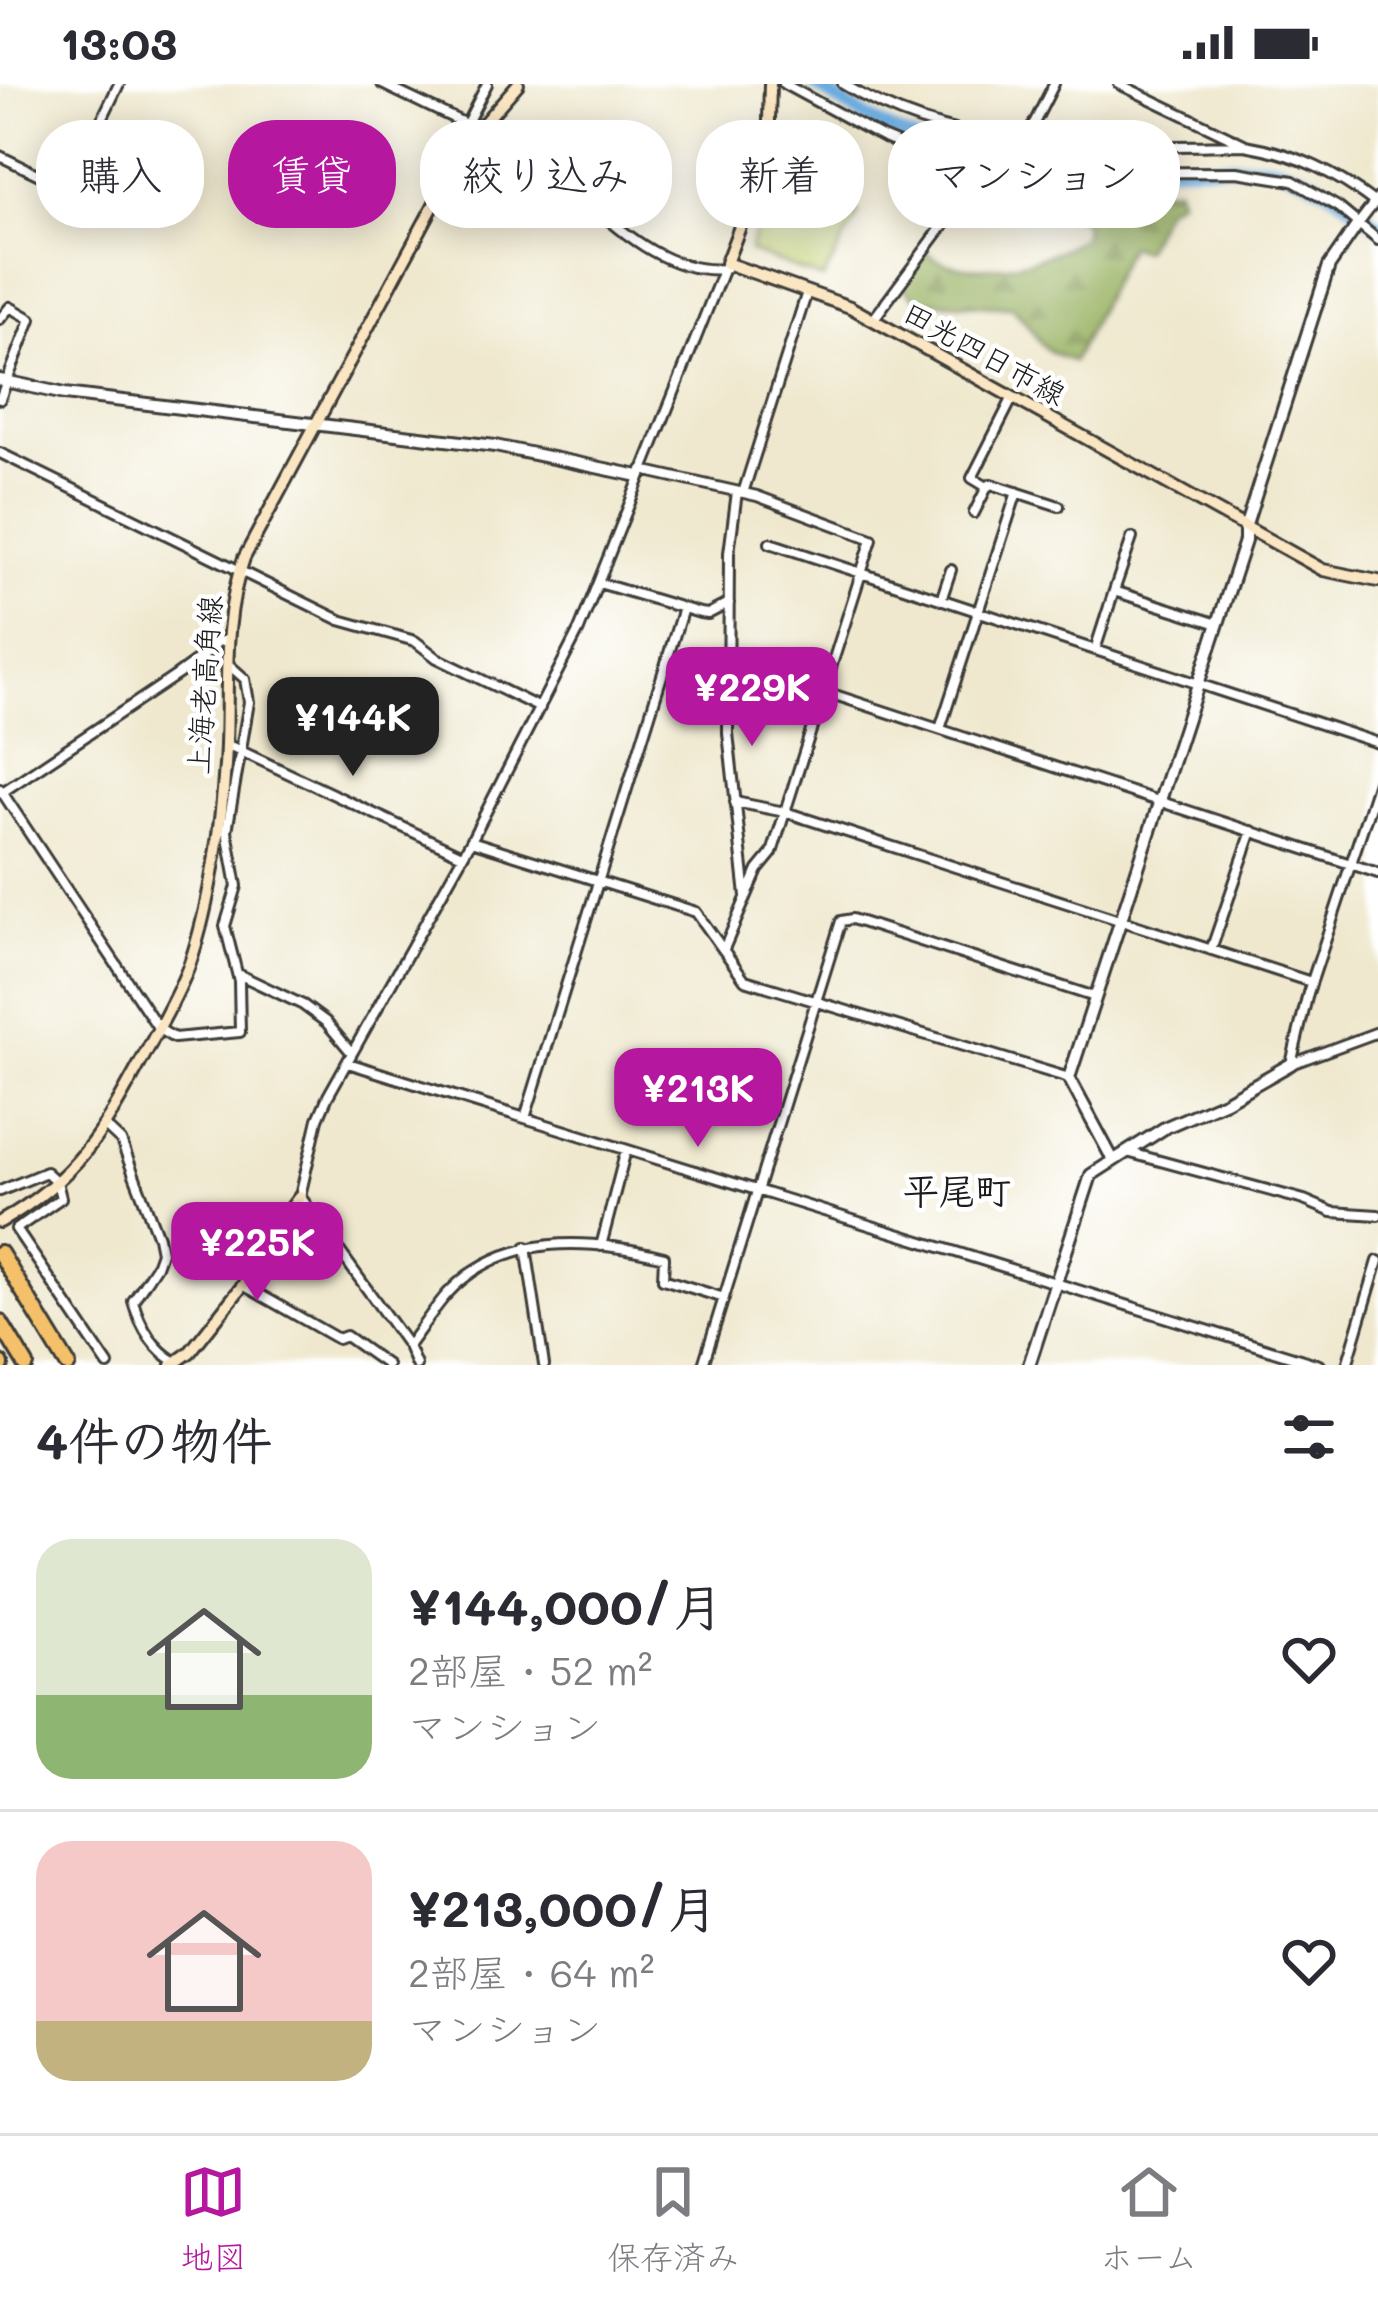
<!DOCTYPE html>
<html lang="ja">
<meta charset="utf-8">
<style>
:root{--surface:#fff;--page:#f2f2f3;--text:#2b2b33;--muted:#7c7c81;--line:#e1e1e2;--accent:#b5179e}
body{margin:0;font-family:Mali,"Klee One",sans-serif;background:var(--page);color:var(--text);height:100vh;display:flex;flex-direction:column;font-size:45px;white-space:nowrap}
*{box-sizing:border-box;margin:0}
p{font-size:39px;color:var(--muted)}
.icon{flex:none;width:66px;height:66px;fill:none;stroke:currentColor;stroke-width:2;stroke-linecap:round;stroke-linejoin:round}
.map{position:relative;height:1281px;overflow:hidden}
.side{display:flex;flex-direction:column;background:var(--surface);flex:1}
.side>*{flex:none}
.top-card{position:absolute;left:36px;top:36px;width:1308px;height:108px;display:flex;gap:24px}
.price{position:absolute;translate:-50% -102px;padding:0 27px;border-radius:24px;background:var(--accent);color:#fff;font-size:39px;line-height:78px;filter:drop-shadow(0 3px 6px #0008)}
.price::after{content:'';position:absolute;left:50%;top:72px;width:36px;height:27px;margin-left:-18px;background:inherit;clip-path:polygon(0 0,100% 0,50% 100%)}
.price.active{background:#222;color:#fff}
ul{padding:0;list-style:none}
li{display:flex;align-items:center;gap:36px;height:300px;padding:0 36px}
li+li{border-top:3px solid var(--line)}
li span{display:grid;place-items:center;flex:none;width:336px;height:240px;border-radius:36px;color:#555}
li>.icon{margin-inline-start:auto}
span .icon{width:144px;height:144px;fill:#fffc;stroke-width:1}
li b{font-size:51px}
h2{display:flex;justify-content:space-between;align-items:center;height:144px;padding:0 36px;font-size:51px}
.tag{padding:0 42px;border-radius:48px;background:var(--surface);box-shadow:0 6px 30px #0003;font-size:42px;line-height:108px}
.tag.active{background:var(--accent);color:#fff}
.status{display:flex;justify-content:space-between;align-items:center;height:84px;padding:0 60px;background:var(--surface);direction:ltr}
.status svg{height:33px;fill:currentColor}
.menu{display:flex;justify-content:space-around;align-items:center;height:168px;border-top:3px solid var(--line);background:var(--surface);font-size:33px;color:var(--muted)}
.menu a{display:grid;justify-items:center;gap:6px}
.menu .active{color:var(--accent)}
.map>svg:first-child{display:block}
</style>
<div class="status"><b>13:03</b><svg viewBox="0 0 49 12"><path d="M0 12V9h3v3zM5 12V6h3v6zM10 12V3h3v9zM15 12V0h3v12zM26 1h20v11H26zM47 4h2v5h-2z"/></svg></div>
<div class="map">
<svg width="1378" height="1281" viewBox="0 0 1378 1281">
<defs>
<pattern id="forest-firs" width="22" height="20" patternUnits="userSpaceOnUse" patternTransform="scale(3)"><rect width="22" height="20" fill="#9ab263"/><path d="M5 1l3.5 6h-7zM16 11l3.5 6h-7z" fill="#849855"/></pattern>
</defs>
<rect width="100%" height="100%" fill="#fff"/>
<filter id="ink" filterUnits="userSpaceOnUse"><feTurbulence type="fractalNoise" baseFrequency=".00833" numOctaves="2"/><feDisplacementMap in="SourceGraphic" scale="24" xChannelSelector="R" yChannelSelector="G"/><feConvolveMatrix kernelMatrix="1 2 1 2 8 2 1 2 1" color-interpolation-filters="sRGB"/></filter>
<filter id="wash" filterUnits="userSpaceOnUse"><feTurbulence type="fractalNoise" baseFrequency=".004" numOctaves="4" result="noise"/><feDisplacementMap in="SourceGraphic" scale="48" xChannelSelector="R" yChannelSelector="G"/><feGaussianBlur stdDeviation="2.7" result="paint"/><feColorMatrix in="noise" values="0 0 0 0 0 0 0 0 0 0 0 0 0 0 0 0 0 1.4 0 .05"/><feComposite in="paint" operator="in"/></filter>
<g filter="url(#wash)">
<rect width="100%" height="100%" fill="#efe8ce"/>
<path fill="url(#forest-firs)" stroke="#5b6740" stroke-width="3" d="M1177 104 1179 115 1165 123 1143 167 1129 162C1108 200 1094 238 1073 277 1035 268 1037 245 1012 223L919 217 900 200 928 169C961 199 1054 178 1084 151L1085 139 1075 132 1083 111Z"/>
<path fill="#c3d071" stroke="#707646" stroke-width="3" d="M793 97 859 129 823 195 749 167 772 98 791 105Z"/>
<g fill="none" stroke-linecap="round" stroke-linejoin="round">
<path stroke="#6bacdf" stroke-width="14" d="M814 0C847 23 888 49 927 61 1037 93 1161 79 1274 82 1315 94 1345 114 1378 141"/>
</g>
</g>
<g filter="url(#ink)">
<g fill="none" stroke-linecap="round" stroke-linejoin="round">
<g stroke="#3c3b37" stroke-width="14">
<path id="minor" d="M382 0C433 25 485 47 533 76 593 112 647 192 725 185
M784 0 882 53 923 70 959 78 1023 89 1237 88 1293 97 1338 123 1378 156
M843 0C964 76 1108 62 1245 61 1298 70 1336 89 1378 121
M1119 0 1244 60
M466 41 487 0
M0 72 68 105 119 0
M1023 89 1024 59 1054 0
M1358 140 1378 114
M0 235 10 223 31 235 0 315
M873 236 939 147 993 86
M0 369 340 536 415 557 437 574 540 624
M642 386 757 412 872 455 772 769 758 786 724 865
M987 403 991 400 1059 422
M737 408 729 469 728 649 746 812
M743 409 807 208
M974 429 987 403 972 394 1013 313
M770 459 1378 659
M599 499 700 529 708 530 729 519
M1114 507 1132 454
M941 516 951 486
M1095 566 1114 507 1218 540
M728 576 1378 789
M940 645 1017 408
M226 660 462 771
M0 705 159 945 174 954 240 948 239 897 225 842 237 802 227 747 249 618 245 595 228 580
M1 709 177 591 210 567 217 558 228 556
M735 718 785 728 1311 898
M471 757 696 828 745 896 1069 994
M1211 866 1252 747
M238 890 303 921 326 938 352 969
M348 979 1319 1281
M1291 980 1308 909 1378 698
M1291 980 1378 948
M525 1034 683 524
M105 1042 121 1057 158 1153 161 1168 156 1182 133 1217C140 1242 153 1265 176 1278
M1127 1068 1304 1116 1332 1128 1378 1131
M0 1107 46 1088 57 1098 61 1114 16 1145 108 1281
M601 1162 626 1066
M526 1163 544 1281
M243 1201 338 1255 346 1252 387 1281
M408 1262C421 1245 433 1226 447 1210 504 1148 589 1154 664 1173L663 1195 724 1214
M416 1281 408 1262 300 1112 318 1035 328 1012 471 757 579 546 726 179
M703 1281 841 837 852 835 1095 913
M1347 1281 1378 1177"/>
</g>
<g stroke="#3c3b37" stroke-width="16">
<path id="tertiary" d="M0 296 65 310 495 362 639 392
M1113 1076 1069 994 1245 457V444L1329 182 1358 140
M1029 1281 1091 1091 1166 1043 1226 1017 1291 980"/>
</g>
<g stroke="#3c3b37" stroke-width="16">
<path id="secondary" d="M770 0 768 70 726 179 850 223 1323 486 1378 497
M0 1138C84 1090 106 1041 150 961 164 934 180 907 190 879 210 821 221 742 225 681 230 611 220 541 244 474L452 87 477 47 518 0
M172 1281 190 1268 243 1201 269 1153 300 1112"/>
</g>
<g stroke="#3c3b37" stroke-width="20">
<path id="trunk" d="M0 1169 68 1281
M0 1238 26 1281
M0 1279 1 1281"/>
</g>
<use href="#minor" stroke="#fff" stroke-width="8"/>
<use href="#tertiary" stroke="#fff" stroke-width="10"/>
<use href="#secondary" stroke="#fbe6c3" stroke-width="10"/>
<use href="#trunk" stroke="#f4c16a" stroke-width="14"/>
</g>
</g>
<g text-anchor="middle" stroke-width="9" stroke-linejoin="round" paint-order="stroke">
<g font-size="30" fill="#1c1c1c" stroke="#fff">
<text transform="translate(984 270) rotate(29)" y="10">田光四日市線</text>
<text transform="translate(205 601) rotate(-86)" y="10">上海老高角線</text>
</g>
<g font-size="36" font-weight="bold" fill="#1c1c1c" stroke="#fff">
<text x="957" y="1120">平尾町</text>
</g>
</g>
</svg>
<b class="price" style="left:752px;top:665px">¥229K</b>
<b class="price active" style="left:353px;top:695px">¥144K</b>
<b class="price" style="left:698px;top:1066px">¥213K</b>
<b class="price" style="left:257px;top:1220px">¥225K</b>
<div class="top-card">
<a class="tag">購入</a>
<a class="tag active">賃貸</a>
<a class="tag">絞り込み</a>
<a class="tag">新着</a>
<a class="tag">マンション</a>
</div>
</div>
<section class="side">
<h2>4件の物件<svg class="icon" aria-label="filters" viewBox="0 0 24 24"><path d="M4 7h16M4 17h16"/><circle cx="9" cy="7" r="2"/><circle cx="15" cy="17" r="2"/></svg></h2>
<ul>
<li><span style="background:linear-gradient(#dfe7d0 65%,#8fb573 0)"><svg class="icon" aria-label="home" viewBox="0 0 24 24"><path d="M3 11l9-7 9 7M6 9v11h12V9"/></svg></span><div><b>¥144,000/月</b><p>2部屋 · 52 m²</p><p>マンション</p></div><svg class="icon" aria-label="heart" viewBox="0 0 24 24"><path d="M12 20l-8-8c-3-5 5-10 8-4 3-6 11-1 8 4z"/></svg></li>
<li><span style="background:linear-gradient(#f6c9c9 75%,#c2b280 0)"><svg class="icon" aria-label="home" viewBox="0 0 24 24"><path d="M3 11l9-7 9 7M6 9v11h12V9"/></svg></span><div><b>¥213,000/月</b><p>2部屋 · 64 m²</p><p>マンション</p></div><svg class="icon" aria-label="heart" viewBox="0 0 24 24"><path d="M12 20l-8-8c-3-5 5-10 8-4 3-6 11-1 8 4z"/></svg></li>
</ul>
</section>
<nav class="menu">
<a class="active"><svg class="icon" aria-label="map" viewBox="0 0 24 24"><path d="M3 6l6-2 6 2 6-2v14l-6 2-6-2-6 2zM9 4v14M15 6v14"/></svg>地図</a>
<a><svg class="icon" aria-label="saved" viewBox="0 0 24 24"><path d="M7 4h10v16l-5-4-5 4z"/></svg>保存済み</a>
<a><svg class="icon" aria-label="home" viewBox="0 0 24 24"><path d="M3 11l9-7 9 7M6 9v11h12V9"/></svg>ホーム</a>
</nav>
